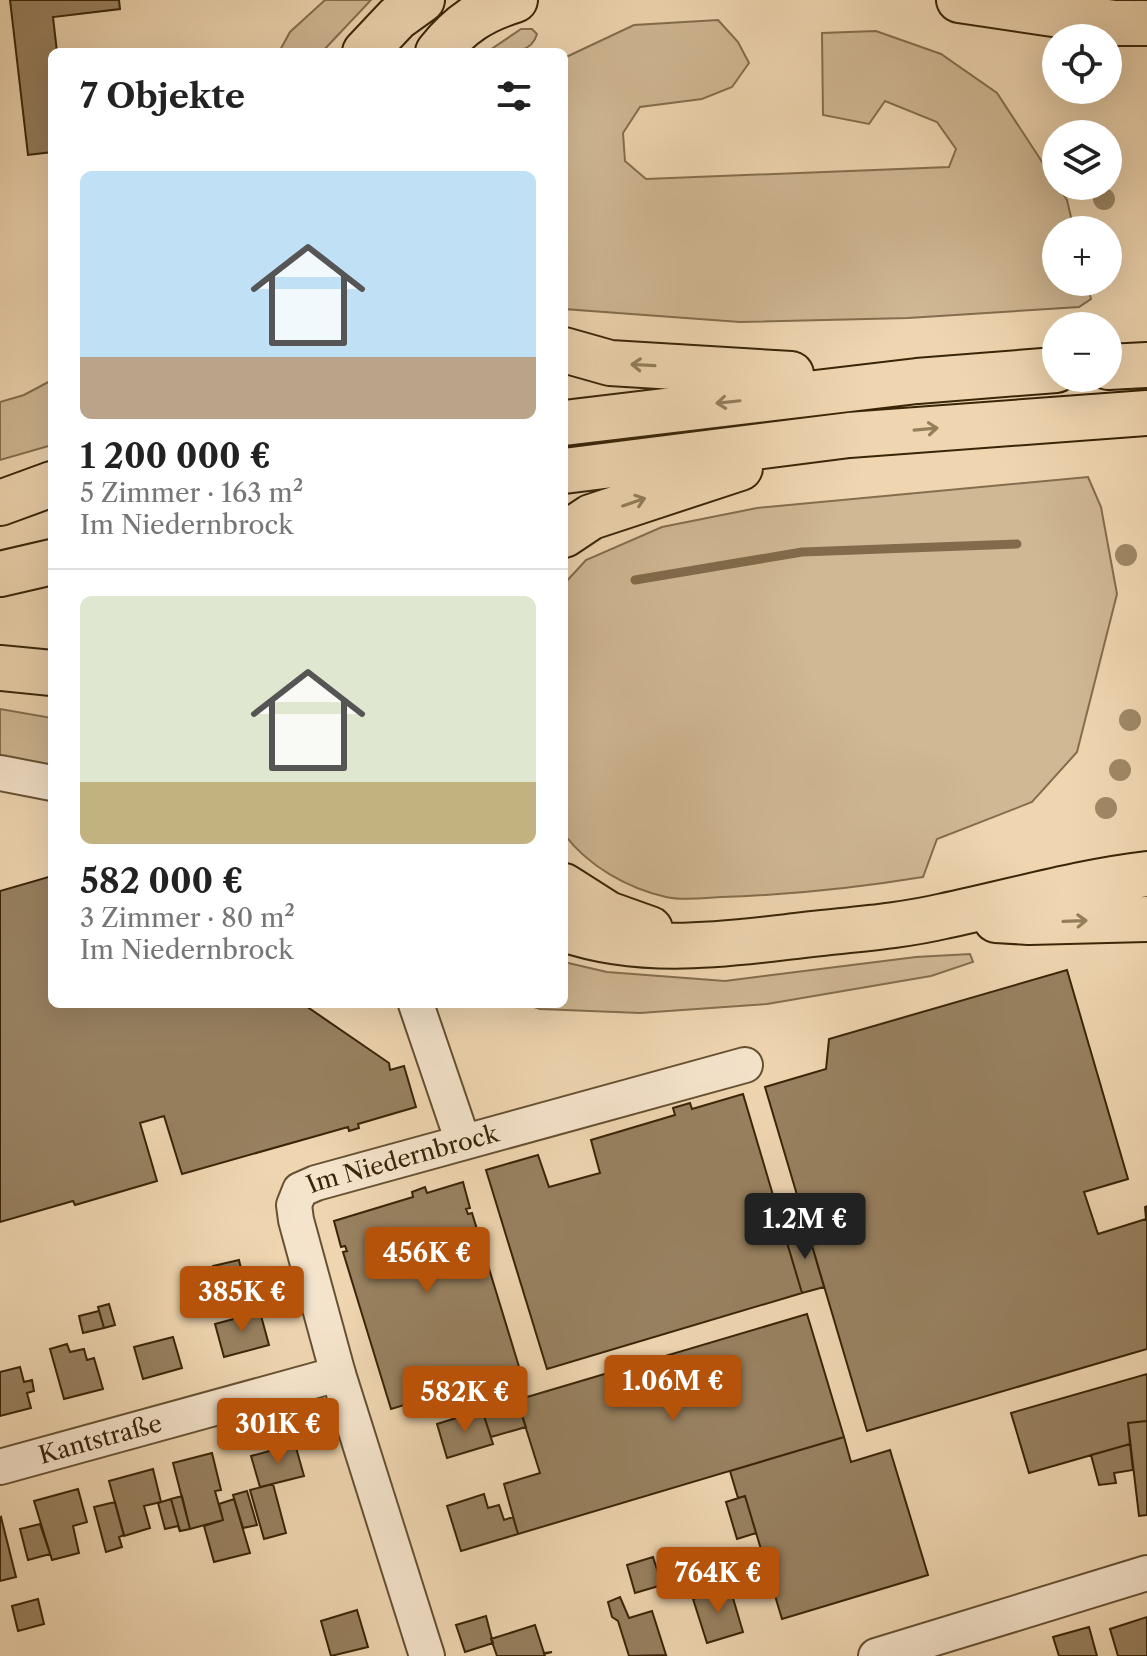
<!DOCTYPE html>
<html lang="de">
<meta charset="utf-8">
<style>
:root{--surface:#fff;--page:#f2f2f2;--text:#222;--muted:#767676;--line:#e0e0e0;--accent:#b45309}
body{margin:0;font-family:"Libre Caslon Text",serif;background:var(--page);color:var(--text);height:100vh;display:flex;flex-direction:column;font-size:30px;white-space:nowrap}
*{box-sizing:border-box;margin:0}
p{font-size:26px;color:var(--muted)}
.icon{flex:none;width:44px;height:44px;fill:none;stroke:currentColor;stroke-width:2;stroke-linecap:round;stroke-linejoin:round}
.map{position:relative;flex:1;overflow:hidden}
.side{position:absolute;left:48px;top:48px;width:520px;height:960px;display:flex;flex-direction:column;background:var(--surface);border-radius:12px;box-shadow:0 8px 32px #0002}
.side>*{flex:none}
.controls{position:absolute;left:1042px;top:24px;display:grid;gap:16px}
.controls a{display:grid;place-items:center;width:80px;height:80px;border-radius:50%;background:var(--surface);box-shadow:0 8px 32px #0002;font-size:40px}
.price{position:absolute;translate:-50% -68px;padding:0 18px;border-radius:8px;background:var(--accent);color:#fff;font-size:26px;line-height:52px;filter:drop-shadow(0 2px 4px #0008)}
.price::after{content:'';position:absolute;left:50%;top:48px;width:24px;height:18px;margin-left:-12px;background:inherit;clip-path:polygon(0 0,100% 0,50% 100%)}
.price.selected{background:#222;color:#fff}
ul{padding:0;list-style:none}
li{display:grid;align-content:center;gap:16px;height:424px;padding:0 32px}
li+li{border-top:2px solid var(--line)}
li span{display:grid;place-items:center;height:248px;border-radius:12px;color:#555}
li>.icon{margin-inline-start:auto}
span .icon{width:144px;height:144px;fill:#fffc;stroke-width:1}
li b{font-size:34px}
h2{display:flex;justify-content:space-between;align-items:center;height:96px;padding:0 32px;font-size:34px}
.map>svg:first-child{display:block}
</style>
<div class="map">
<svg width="1147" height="1656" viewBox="0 0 1147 1656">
<rect width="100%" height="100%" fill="#efd6b1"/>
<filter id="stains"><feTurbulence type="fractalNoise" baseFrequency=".0025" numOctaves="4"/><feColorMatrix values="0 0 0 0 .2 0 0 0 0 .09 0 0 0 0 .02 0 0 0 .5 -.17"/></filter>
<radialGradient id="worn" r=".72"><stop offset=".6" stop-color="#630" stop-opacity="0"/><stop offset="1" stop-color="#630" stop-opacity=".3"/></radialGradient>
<path fill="#d0b894" stroke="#846e4e" stroke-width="2" d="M325 0H371L322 52H279L290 32Z
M718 20 738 42 749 63 732 87 702 99 640 107 623 133 625 161 646 179 949 167 956 149 937 122 885 101 869 124 823 115 822 33 876 31 941 54 997 93 1067 200 1074 230H1056V282H1087L1091 299 1079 307 1048 309 908 318 740 322 564 309V58L634 25Z
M521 29H532L537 34C531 56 506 52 487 52Z
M52 380V445L0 460V402L24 395Z
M1088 477 1101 507 1117 594 1077 752 1032 802 937 839 923 877C856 888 789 895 721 897 704 898 683 901 666 897 627 888 588 866 564 834V584L586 560 662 527 757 508Z
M0 709 52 718V782L0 775Z
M970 954 973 962 931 976 767 1004 640 1013 540 1009 525 1004H564V962L607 972 725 981 916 957Z"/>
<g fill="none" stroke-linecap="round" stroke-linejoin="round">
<path stroke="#816b4b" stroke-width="9" d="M635 580 802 552 1017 544"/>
</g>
<path fill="#988160" stroke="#392508" stroke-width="2" d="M10 0H119L120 9 53 17 57 52H52V152L28 155Z
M52 876V1004H303L389 1063 390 1070 404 1066 416 1107 358 1124 359 1128 349 1131 348 1127 182 1174 164 1116 140 1123 157 1181 75 1205 73 1201 0 1222V891Z
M1067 970 1128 1179 1084 1192 1098 1234 1146 1219 1145 1207 1147 1206V1349L867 1431 765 1087 826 1069 829 1039Z
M743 1094 802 1293 547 1369 486 1170 538 1155 549 1187 600 1173 591 1140 675 1115 673 1108 690 1103 692 1109Z
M463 1182 470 1208 466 1209 468 1214 472 1213 520 1370 391 1409 343 1252 347 1251 345 1246 341 1247 334 1221 413 1197 412 1192 425 1187 427 1193Z
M807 1229 824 1287 802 1293 785 1236Z
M239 1260 246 1290 220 1296 213 1266Z
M109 1304 115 1325 104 1328 98 1307Z
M99 1311 104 1328 83 1333 79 1316Z
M260 1312 269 1345 224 1357 215 1324Z
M807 1314 844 1437 518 1534 504 1484 540 1473 517 1400Z
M173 1337 182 1368 143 1379 134 1347Z
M67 1344 70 1352 84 1349 87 1360 94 1358 103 1389 64 1399 50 1349Z
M20 1367 24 1382 32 1380 34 1391 27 1393 31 1408 0 1416V1372Z
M1147 1374V1421L1128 1423 1130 1444 1029 1473 1011 1413Z
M517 1400 526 1427 491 1437 482 1410Z
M482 1410 493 1444 447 1458 437 1424Z
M1147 1421V1515L1139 1516 1128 1423Z
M844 1437 851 1462 890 1450 928 1575 782 1619 745 1496 738 1498 730 1471Z
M295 1444 304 1476 260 1487 251 1456Z
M1130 1444 1133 1470 1114 1473 1116 1483 1099 1485 1091 1455Z
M212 1453 221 1490 215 1491 223 1520 190 1529 173 1463Z
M153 1469 161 1502 144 1506 150 1528 124 1536 109 1481Z
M273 1484 286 1533 264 1539 250 1490Z
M78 1489 87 1522 73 1526 79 1553 52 1560 34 1501Z
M247 1491 257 1525 243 1528 233 1495Z
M484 1494 488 1508 499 1505 504 1520 513 1517 518 1534 461 1551 447 1506Z
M182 1496 190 1529 180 1531 171 1499Z
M745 1496 756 1533 737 1539 726 1502Z
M171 1499 180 1531V1532L178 1526 165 1529 158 1503Z
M234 1499 250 1553 214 1562 204 1526 223 1520 219 1504Z
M115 1502 124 1535 119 1537 122 1547 106 1552 94 1507Z
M1 1517 16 1577 0 1581V1518Z
M40 1524 50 1554 28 1560 20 1529Z
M653 1557 662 1585 635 1593 627 1565Z
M744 1560 751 1588 737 1592 729 1565Z
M730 1588 743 1632 707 1643 693 1599Z
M620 1597 629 1618 652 1611 666 1655 629 1656 618 1621 612 1617 608 1602Z
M38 1599 44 1624 18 1631 12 1606Z
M357 1610 368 1647 331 1656 321 1621Z
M486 1616 493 1643 465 1652 456 1625Z
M1147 1617V1656H1118L1110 1629Z
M535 1625 544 1653 552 1652 544 1654 545 1656H497L491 1639Z
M1089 1627 1097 1656H1059L1053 1637Z"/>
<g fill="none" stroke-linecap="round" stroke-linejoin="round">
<g stroke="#665132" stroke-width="38">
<g id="minor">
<path d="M0 773 52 783"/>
<path d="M416 1004 463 1142"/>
<path id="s1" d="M0 1467 338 1374"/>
<path id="s2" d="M427 1656 338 1374 296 1220 294 1205 300 1190 316 1183 745 1065"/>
<path d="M876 1656 1147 1573"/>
</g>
</g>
<g stroke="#392508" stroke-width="48">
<path id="highway" d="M959 0 1114 23H1147
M365 52 397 18 422 0
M438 52C460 24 482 10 515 0
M564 350 610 363 791 374
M1108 367 1147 365
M564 423 917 381 1056 370
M564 471 849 435 1147 413
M0 503 52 484
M564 535 591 517 740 468
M0 574 52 562
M0 668 52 673
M564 886 608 914 650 929
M996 920 1029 922 1147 919
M564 929C636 954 713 946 787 937 839 930 893 928 944 916 1012 902 1078 882 1147 874"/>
</g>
<use href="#minor" stroke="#f5e4cc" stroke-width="34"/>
<use href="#highway" stroke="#efd6b1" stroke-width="44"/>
</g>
<g fill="#a08967">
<circle cx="1104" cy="199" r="11"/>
<circle cx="1126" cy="555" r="11"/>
<circle cx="1130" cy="720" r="11"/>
<circle cx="1120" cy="770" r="11"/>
<circle cx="1106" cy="808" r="11"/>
</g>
<defs><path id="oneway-shaft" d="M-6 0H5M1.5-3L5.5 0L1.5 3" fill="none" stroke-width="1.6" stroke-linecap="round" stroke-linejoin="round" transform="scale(2)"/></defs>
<g stroke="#947e5c">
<use href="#oneway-shaft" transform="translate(643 365) rotate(-177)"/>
<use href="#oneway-shaft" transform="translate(728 402) rotate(174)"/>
<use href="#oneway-shaft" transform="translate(926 429) rotate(-5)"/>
<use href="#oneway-shaft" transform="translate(634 502) rotate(-19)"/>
<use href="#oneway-shaft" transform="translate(1075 921) rotate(-2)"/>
</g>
<g text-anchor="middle" stroke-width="7" stroke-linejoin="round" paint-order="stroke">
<g font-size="24" fill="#392508" stroke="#f5e4cc">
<text dy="8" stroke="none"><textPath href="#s2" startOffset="594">Im Niedernbrock</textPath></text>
<text dy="8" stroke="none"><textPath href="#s1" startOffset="104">Kantstraße</textPath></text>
</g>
</g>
<rect width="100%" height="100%" filter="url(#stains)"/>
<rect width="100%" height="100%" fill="url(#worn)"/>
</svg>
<div class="controls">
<a><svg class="icon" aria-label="locate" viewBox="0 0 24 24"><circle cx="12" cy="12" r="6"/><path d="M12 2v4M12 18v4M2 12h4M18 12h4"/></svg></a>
<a><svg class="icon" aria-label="layers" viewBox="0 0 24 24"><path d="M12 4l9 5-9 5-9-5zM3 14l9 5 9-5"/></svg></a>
<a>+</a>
<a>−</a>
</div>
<b class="price selected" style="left:805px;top:1261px">1.2M €</b>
<b class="price" style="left:427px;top:1295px">456K €</b>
<b class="price" style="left:242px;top:1334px">385K €</b>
<b class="price" style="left:673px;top:1423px">1.06M €</b>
<b class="price" style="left:465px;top:1434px">582K €</b>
<b class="price" style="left:278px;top:1466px">301K €</b>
<b class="price" style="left:718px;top:1615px">764K €</b>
<section class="side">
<h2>7 Objekte<svg class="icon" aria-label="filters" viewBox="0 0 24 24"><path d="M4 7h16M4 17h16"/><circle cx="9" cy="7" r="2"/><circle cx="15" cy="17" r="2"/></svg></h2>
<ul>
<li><span style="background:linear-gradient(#bfe0f5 75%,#b9a48a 0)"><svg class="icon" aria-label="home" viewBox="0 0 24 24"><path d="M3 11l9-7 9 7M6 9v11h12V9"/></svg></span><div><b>1 200 000 €</b><p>5 Zimmer · 163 m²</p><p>Im Niedernbrock</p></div></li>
<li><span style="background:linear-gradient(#dfe7d0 75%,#c2b280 0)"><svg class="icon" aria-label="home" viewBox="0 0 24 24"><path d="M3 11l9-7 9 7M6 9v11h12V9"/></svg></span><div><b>582 000 €</b><p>3 Zimmer · 80 m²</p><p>Im Niedernbrock</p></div></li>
</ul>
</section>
</div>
